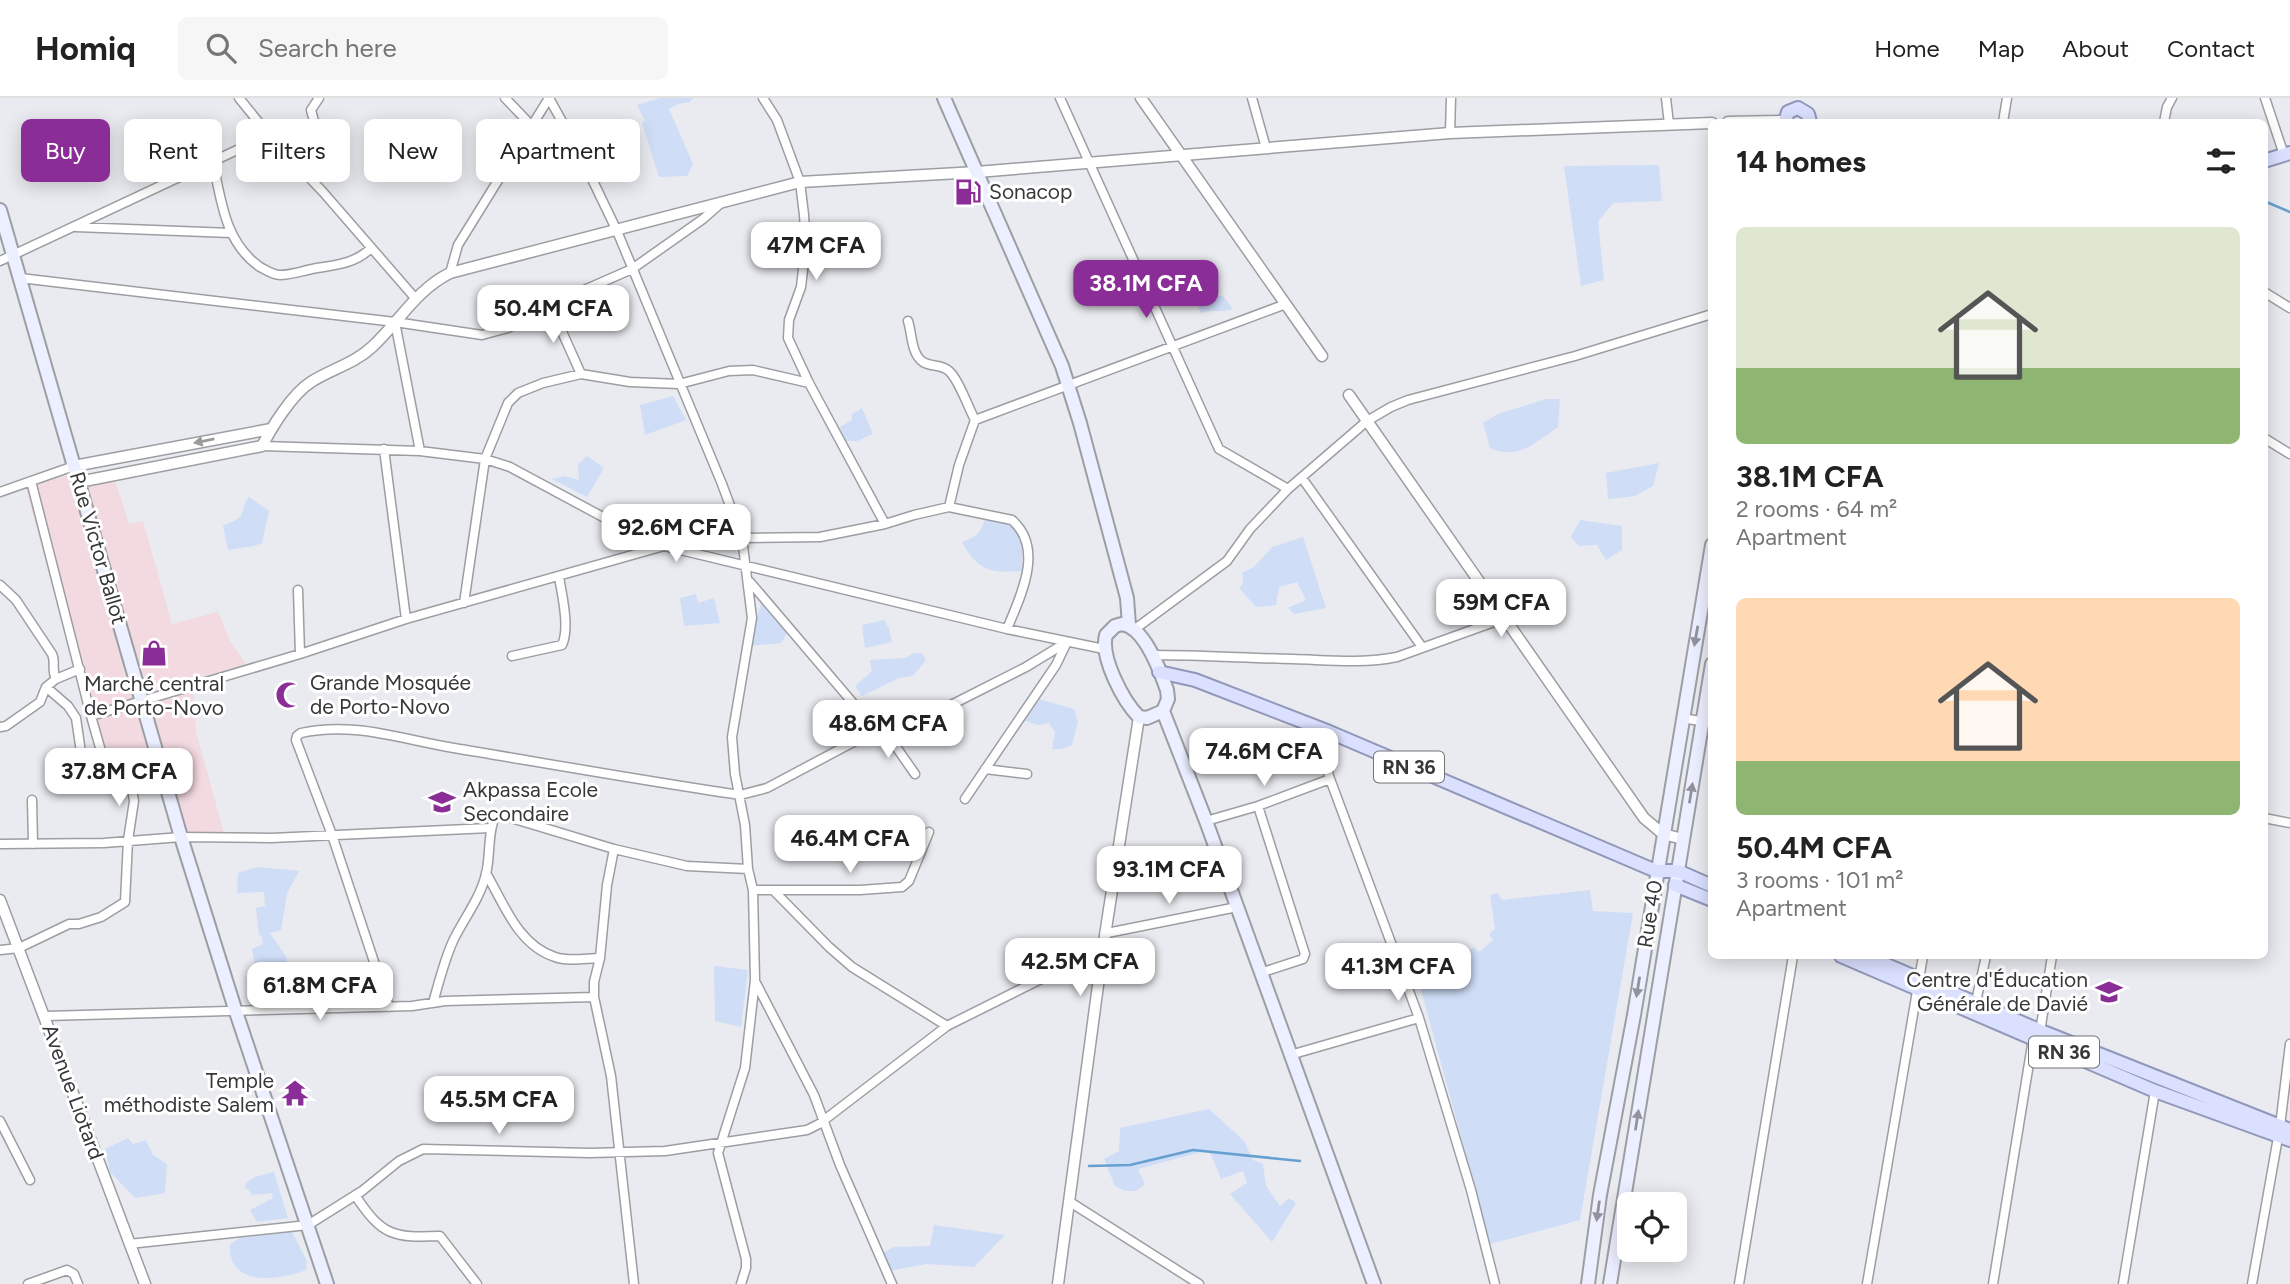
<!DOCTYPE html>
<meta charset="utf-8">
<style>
:root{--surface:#fff;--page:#f6f6f6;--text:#222;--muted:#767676;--line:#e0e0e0;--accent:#8b2d97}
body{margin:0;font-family:Figtree,sans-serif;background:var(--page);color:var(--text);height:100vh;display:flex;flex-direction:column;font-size:26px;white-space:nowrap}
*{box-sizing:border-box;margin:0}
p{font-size:23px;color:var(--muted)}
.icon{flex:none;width:38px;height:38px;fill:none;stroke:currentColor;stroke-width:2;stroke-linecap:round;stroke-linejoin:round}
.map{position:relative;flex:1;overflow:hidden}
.side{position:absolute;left:1708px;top:21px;width:560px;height:840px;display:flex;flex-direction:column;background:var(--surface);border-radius:10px;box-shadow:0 4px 18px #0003}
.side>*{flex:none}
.hud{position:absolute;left:21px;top:21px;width:665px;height:63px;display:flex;gap:14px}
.controls{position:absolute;left:1617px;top:1094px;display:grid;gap:14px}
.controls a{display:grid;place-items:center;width:70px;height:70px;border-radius:10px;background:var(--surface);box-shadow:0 4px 18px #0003;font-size:35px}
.price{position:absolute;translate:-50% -60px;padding:0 16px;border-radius:14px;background:#fff;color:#222;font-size:23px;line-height:46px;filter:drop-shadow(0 2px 4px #0008)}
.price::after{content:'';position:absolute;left:50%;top:42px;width:21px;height:16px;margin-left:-10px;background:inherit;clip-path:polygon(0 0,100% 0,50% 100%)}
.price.active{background:var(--accent);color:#fff}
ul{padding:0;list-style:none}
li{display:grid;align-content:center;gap:14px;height:371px;padding:0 28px}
li span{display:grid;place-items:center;height:217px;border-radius:10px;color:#555}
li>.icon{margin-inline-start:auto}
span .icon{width:126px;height:126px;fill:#fffc;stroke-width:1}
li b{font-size:30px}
h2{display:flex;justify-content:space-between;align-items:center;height:84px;padding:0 28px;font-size:30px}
.pill{padding:0 24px;border-radius:10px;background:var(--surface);box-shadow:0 4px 18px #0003;font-size:24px;line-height:63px}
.pill.active{background:var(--accent);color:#fff}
header{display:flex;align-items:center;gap:42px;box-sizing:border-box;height:98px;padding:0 35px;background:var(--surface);border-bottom:2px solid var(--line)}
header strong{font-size:33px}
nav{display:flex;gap:38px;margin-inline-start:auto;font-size:24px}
.search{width:490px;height:63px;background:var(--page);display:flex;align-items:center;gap:18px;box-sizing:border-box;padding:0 24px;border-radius:10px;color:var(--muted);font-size:26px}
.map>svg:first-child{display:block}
</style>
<header>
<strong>Homiq</strong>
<div class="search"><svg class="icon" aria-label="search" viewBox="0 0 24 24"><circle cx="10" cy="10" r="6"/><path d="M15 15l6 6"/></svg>Search here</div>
<nav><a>Home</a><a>Map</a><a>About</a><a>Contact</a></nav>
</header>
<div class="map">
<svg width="2290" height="1186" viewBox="0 0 2290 1186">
<rect width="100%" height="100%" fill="#e9ebf0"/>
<path fill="#f3d9e0" d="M72 375 77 392 115 383 129 426 143 423 172 526 218 514 230 543 246 566 193 581 196 634 224 735H184L167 671 107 688 26 391Z"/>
<path fill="#cfddf7" d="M660 0H693L690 4 678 6 669 11 693 66 687 78 659 79 642 25 645 22 637 7Z
M1659 67 1662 103 1613 105 1598 124 1604 182 1581 188 1564 68Z
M1202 166 1215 174 1210 183 1216 198H1223L1233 211C1222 215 1213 211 1201 215L1189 190 1202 182Z
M1123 179 1126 184 1137 179 1141 187 1135 200 1121 209 1118 202 1107 204 1101 182 1111 183Z
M673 298 686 322 645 337 640 307Z
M1546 301H1560L1558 329C1536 344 1518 363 1490 350L1483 325 1498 316Z
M862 310 873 336 857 343H846L840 329 852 322V316Z
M587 358 604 370 587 399 552 381 565 378 579 382 578 367Z
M1659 365 1653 388 1635 398 1608 401 1606 375Z
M249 399 269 413 262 445 254 448 228 452 223 428C228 425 235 423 239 420 245 414 243 405 249 399Z
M986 417 1012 422 1022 435V473C991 476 977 472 962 444 978 439 982 433 986 417Z
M1580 422 1622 428V452L1606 462 1597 447 1579 448 1571 439Z
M1303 439 1326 510 1294 516 1288 510 1306 502 1297 484 1279 489 1276 507 1256 509 1239 490 1243 486 1242 475 1254 469 1272 449Z
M696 496 698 505 714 500 720 525 684 528 680 500Z
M763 499 790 530 781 545 749 548Z
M884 522 889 531 892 544 865 550 862 527Z
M914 555H922L926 562 913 578 899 580 862 598 855 588 872 573 870 562 905 560Z
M1032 599 1074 611 1078 624 1072 647 1061 651H1052L1055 634 1049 625 1038 627 1019 621Z
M257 769 299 773 287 796 281 832 270 835 287 860 286 870 273 871 255 867 252 851 263 846 262 838 259 837 256 810 265 808 264 794 237 795 238 775Z
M1590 792 1593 813 1633 815 1580 1122 1490 1146 1420 888 1474 849 1479 854 1493 842 1489 836 1495 831 1490 797 1498 795 1502 802Z
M714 868 748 872 741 929 715 923Z
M1209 1011 1244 1043 1253 1062 1263 1066 1266 1088 1280 1108 1289 1100 1296 1105 1272 1144 1230 1096 1247 1085 1243 1073 1221 1081 1209 1052 1138 1071 1145 1086 1136 1093H1125L1115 1088 1104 1061 1119 1053 1120 1030Z
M128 1040 133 1046 146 1042 153 1057 167 1066 165 1095 135 1100 110 1074 105 1051Z
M274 1074 288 1120 257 1124 250 1112 273 1100 272 1095 253 1097 245 1089 247 1084 255 1079Z
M934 1127 1005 1137 974 1169 927 1166 888 1173 879 1157 894 1149 930 1148Z
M292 1134 307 1163 306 1172C271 1185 227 1186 230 1146L240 1140Z"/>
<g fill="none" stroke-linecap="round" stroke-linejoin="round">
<path stroke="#66a0d1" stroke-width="2.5" d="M2264 103 2290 114
M1089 1068 1130 1067 1193 1052 1300 1063"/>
<g stroke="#9b9ea2" stroke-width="11">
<path id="minor" d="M239 0 269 37 323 94 415 200
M505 0 531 27
M549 0 580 56 617 133 722 386 742 440 752 520 732 639 735 676 745 727 748 771 753 792 755 882 745 970 718 1055 746 1161V1170L741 1186
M763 0 777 22 800 84 804 117 806 146 801 189 789 222 788 240 809 285 885 426
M1060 0 1219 351 1288 391
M1252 0 1266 50
M1666 0 1669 26
M2265 0 2284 57
M2003 24 2007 0
M2164 24 2167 9 2172 0
M1450 35 1451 0
M213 64C221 102 225 145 260 169 266 172 273 177 280 177 292 177 305 172 317 170 337 167 356 165 371 150
M304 77 322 65 324 60 311 12 319 0
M76 129 231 135
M0 163 269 37
M450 175 458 147 549 0
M20 180 395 224 482 237 508 230 550 207 632 171 703 121 720 106
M2264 194 2290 210
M550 207 581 276
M908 223C912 235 911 256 923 264 931 269 941 266 949 273 959 282 968 309 975 322L959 367 949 409
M395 224 420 353
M975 322 1286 206
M2264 340 2290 356
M262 348 420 353 485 361 510 369 614 425 664 448 1007 531 1104 551
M384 351 406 521
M1302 380 1422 549
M31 383 91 618 107 674 112 678H130L162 669
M0 394 74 368
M742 440 820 439 885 426 914 417 949 409 1012 422C1045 451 1020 499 1007 531
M750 484 876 632
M0 487 16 502 52 556C56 564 51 571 56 581
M298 492 300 556
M464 505 485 361 508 305 518 295 543 285 581 276 630 284 679 286 729 273 753 272 809 285
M1135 531 1227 463 1250 431 1288 391 1367 323 1391 309 1408 302 1575 258 1712 216
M1151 557C1199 557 1246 560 1293 561 1328 562 1362 566 1397 559L1505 520
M512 558 562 547C570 530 562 497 559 479
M46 589 68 608 76 620 83 668 104 664
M91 618 300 556 406 521 664 448
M1682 620 1712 625
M0 629 6 628 40 604 46 589 56 581 80 571
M885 633 915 676
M1327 633 1321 651 1330 681 1419 920 1471 1092 1495 1186
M985 671 1027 676
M965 701 1056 567 1067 544
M32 702 33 746
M1258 708 1305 856 1303 861 1260 875
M2264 720 2290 725
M1206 723 1258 708 1330 681
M0 746 104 745 181 739 271 740 490 730
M614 751 607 787 600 860 594 884V899L611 978 634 1186
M486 775C504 806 518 847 555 859 569 864 587 860 600 860
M753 792H860L902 789 909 783 929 734
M774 793 829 849 852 869 947 928
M1107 835 1237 809
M0 852 19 850 69 826H79L101 819 125 804 128 742 134 703 130 678
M756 885 814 997 840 1067 892 1186
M433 905C439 884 444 863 453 843 464 820 480 801 486 776 491 756 487 737 495 718L498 716 614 751 687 768 748 771
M1975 908 1986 858
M389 909 332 737 296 642 297 638 301 635C353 623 404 642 454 650 550 666 645 683 740 697L767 690 876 632 892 633 925 615 951 607 1026 569 1067 544
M45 918 412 908 445 903 594 899
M2040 934 2052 858
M1290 957 1419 920
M0 1023 30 1082
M355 1097C382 1138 393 1140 440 1138L477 1186
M1070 1104 1199 1186
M129 1146 308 1127 362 1093 399 1063 423 1051 590 1055 665 1053 807 1032 819 1026 947 928 1103 850
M28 1186 67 1172 74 1176 78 1186
M1739 1186 1793 858
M1867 1186 1923 858
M1993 1186 2033 941
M2123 1186 2155 993
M2252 1186 2280 1028 2290 946"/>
</g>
<g stroke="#9b9ea2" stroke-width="13">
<path id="tertiary" d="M1141 0 1322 258
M1728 24 1785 23
M1349 297 1644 720 1663 736 1683 741
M74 368 271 331
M79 384 262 348C272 329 292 296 311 284 331 271 354 266 372 249 399 224 416 192 450 175L800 84 977 74 1450 35 1712 25
M0 802 145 1186
M1058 1186 1103 850 1139 619"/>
</g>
<g stroke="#9b9ea2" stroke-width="16">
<path id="secondary" d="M944 0 1062 268 1080 325 1127 500 1129 527
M0 112 181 739 235 911 327 1186
M1122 526C1144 529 1160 572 1167 592L1168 601 1163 613 1147 620 1139 619C1123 603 1100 559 1106 537L1115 528Z
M1163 613 1206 723 1374 1186
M1588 1186 1600 1097 1634 917 1712 447
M1610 1186 1712 566"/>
</g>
<g stroke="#9097b9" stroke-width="16">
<path id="primary" d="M1785 24 1788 14 1798 10 1808 16 1810 24
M2264 63 2290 55
M1159 574 1195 582 1327 633 1656 773H1678L1712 788
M1675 787 1712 802
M1841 858 2155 993 2290 1042
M1866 858 2041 933 2290 1032"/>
</g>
<use href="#minor" stroke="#fff" stroke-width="8"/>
<use href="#tertiary" stroke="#fff" stroke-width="10"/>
<use href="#secondary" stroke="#ecefff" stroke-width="12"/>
<use href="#primary" stroke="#dae0fe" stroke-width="12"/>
</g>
<defs><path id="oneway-solid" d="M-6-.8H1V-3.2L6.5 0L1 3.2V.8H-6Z" transform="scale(1.75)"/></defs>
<use fill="#9a9b9c" href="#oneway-solid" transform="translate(204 343) rotate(169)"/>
<g fill="#91939c">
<use href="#oneway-solid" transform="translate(1696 538) rotate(100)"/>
<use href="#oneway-solid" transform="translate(1691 695) rotate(-81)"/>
<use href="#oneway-solid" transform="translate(1638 889) rotate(99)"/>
<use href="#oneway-solid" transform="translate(1637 1022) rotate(-81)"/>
<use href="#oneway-solid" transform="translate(1598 1113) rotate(98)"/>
</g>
<defs>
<g id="fuel-bare" transform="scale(2.1)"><path d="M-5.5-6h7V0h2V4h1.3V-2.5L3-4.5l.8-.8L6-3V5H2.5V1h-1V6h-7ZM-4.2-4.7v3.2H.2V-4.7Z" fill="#8b2d97" stroke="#fff" stroke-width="2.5" paint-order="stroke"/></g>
<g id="shop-bare" transform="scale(2.1)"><path d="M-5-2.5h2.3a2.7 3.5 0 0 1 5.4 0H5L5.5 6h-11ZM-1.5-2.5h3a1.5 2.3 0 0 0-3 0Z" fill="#8b2d97" stroke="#fff" stroke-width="2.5" paint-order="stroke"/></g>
<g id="mosque-bare" transform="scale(2.1)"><path d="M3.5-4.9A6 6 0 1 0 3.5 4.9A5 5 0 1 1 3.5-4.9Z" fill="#8b2d97" stroke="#fff" stroke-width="2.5" paint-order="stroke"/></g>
<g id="school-bare" transform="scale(2.1)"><path d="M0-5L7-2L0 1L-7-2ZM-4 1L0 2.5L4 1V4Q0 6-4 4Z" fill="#8b2d97" stroke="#fff" stroke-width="2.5" paint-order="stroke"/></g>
<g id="temple-bare" transform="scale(2.1)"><path d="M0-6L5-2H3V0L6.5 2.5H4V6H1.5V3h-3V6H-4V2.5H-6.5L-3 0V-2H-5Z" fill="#8b2d97" stroke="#fff" stroke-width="2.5" paint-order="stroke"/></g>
</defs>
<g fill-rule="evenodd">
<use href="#fuel-bare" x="968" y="94"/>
<use href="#shop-bare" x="154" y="555"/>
<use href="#mosque-bare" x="289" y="597"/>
<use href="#school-bare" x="442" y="704"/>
<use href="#school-bare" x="2109" y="894"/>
<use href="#temple-bare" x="295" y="995"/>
</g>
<g text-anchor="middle" stroke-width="6" stroke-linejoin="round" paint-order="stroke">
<g fill="#fff" stroke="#727374" stroke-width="2">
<rect x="1374" y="653.5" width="70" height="31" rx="5"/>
<rect x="2029" y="938.5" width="70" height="31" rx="5"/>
</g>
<g font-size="19" font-weight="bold" fill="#363739">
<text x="1409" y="676">RN 36</text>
<text x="2064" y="961">RN 36</text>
</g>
<g font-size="21" fill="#363739" stroke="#fff" text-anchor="start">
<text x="989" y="101">Sonacop</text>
<text x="310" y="592">Grande Mosquée<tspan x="310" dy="24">de Porto-Novo</tspan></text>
<text x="154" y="593" text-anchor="middle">Marché central<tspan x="154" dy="24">de Porto-Novo</tspan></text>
<text x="463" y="699">Akpassa Ecole<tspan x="463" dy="24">Secondaire</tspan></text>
<text x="2088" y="889" text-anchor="end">Centre d'Éducation<tspan x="2088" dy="24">Générale de Davié</tspan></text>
<text x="274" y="990" text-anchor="end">Temple<tspan x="274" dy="24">méthodiste Salem</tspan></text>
</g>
<g font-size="21" fill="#363739" stroke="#fff">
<text transform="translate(98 450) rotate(74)" y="7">Rue Victor Ballot</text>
<text transform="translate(1650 816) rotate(-81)" y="7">Rue 40</text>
<text transform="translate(73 994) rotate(70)" y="7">Avenue Liotard</text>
</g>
</g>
</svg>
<div class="controls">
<a><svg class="icon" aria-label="locate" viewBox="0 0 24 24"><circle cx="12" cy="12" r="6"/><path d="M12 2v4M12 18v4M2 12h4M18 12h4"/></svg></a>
</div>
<b class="price" style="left:816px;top:184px">47M CFA</b>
<b class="price active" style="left:1146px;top:222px">38.1M CFA</b>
<b class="price" style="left:553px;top:247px">50.4M CFA</b>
<b class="price" style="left:676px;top:466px">92.6M CFA</b>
<b class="price" style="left:1501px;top:541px">59M CFA</b>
<b class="price" style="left:888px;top:662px">48.6M CFA</b>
<b class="price" style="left:1264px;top:690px">74.6M CFA</b>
<b class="price" style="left:119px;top:710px">37.8M CFA</b>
<b class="price" style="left:850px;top:777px">46.4M CFA</b>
<b class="price" style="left:1169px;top:808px">93.1M CFA</b>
<b class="price" style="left:1080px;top:900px">42.5M CFA</b>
<b class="price" style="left:1398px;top:905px">41.3M CFA</b>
<b class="price" style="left:320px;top:924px">61.8M CFA</b>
<b class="price" style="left:499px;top:1038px">45.5M CFA</b>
<div class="hud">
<a class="pill active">Buy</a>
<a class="pill">Rent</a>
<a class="pill">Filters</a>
<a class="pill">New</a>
<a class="pill">Apartment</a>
</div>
<section class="side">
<h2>14 homes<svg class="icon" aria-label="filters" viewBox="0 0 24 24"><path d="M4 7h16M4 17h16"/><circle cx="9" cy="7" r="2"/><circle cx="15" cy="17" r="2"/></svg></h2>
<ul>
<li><span style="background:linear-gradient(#dfe7d0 65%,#8fb573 0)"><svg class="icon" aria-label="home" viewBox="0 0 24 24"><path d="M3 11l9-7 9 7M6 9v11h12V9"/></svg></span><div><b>38.1M CFA</b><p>2 rooms · 64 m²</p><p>Apartment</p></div></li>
<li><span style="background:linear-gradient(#ffd9b3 75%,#8fb573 0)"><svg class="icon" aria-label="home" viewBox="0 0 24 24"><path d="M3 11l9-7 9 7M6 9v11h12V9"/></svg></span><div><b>50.4M CFA</b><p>3 rooms · 101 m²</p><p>Apartment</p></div></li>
</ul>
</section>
</div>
